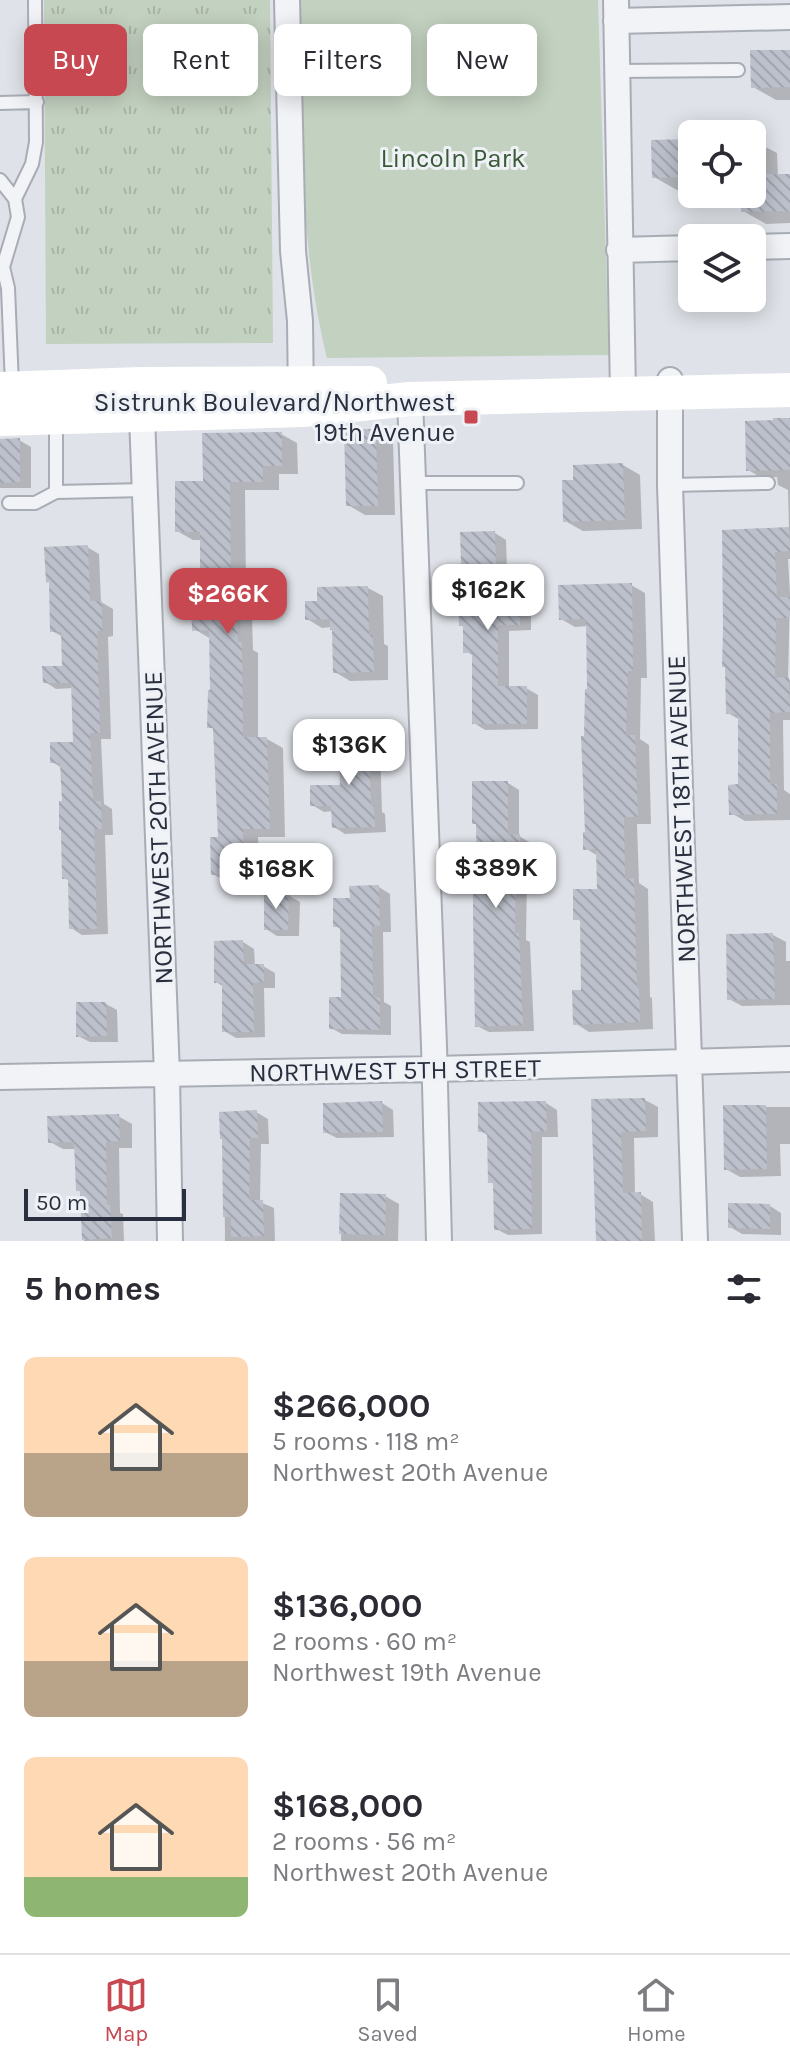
<!DOCTYPE html>
<meta charset="utf-8">
<style>
:root{--surface:#fff;--page:#f7f7f7;--text:#2b2b33;--muted:#7c7c81;--line:#e1e1e2;--accent:#c84851}
body{margin:0;font-family:Karla,sans-serif;background:var(--page);color:var(--text);height:100vh;display:flex;flex-direction:column;font-size:30px;white-space:nowrap}
*{box-sizing:border-box;margin:0}
p{font-size:26px;color:var(--muted)}
.icon{flex:none;width:44px;height:44px;fill:none;stroke:currentColor;stroke-width:2;stroke-linecap:round;stroke-linejoin:round}
.map{position:relative;height:1241px;overflow:hidden}
.drawer{display:flex;flex-direction:column;background:var(--surface);flex:1}
.drawer>*{flex:none}
.guide{position:absolute;left:24px;top:24px;width:742px;height:72px;display:flex;gap:16px}
.fabs{position:absolute;left:678px;top:120px;display:grid;gap:16px}
.fabs a{display:grid;place-items:center;width:88px;height:88px;border-radius:12px;background:var(--surface);box-shadow:0 4px 20px #0003;font-size:40px}
.scale{position:absolute;left:24px;bottom:20px;width:162px;box-sizing:border-box;padding-left:8px;border:4px solid #292f3e;border-top:0;font-size:22px;line-height:28px;white-space:nowrap;color:#292f3e;-webkit-text-stroke:6px #eef1f5;paint-order:stroke}
.price{position:absolute;translate:-50% -68px;padding:0 18px;border-radius:16px;background:#fff;color:#222;font-size:26px;line-height:52px;filter:drop-shadow(0 2px 4px #0008)}
.price::after{content:'';position:absolute;left:50%;top:48px;width:24px;height:18px;margin-left:-12px;background:inherit;clip-path:polygon(0 0,100% 0,50% 100%)}
.price.current{background:var(--accent);color:#fff}
ul{padding:0;list-style:none}
li{display:flex;align-items:center;gap:24px;height:200px;padding:0 24px}
li span{display:grid;place-items:center;flex:none;width:224px;height:160px;border-radius:12px;color:#555}
li>.icon{margin-inline-start:auto}
span .icon{width:96px;height:96px;fill:#fffc;stroke-width:1}
li b{font-size:34px}
h2{display:flex;justify-content:space-between;align-items:center;height:96px;padding:0 24px;font-size:34px}
.pill{padding:0 28px;border-radius:12px;background:var(--surface);box-shadow:0 4px 20px #0003;font-size:28px;line-height:72px}
.pill.current{background:var(--accent);color:#fff}
.tabs{display:flex;justify-content:space-around;align-items:center;height:112px;border-top:2px solid var(--line);background:var(--surface);font-size:22px;color:var(--muted)}
.tabs a{display:grid;justify-items:center;gap:4px}
.tabs .current{color:var(--accent)}
.map>svg:first-child{display:block}
</style>
<div class="map">
<svg width="790" height="1241" viewBox="0 0 790 1241">
<defs>
<pattern id="grass-tufts" width="24" height="20" patternUnits="userSpaceOnUse" patternTransform="scale(2)"><rect width="24" height="20" fill="#c3d1c0"/><path d="M3 7l-1-3M5 7V3M7 7l1-3M15 17l-1-3M17 17v-4M19 17l1-3" fill="none" stroke="#a8b4a6"/></pattern>
<pattern id="building-back-hatch" width="6" height="6" patternUnits="userSpaceOnUse" patternTransform="scale(2)"><rect width="6" height="6" fill="#bcc0ca"/><path d="M-1 5l2 2M0 0l6 6M5-1l2 2" fill="none" stroke="#a2a5af"/></pattern>
</defs>
<rect width="100%" height="100%" fill="#dfe2e8"/>
<path fill="url(#grass-tufts)" d="M44 0H270L273 343 46 344Z"/>
<path fill="#c3d1c0" d="M299 0H598L609 355 327 358C298 241 302 120 299 0Z"/>
<path fill="#0003" d="M790 52V100H776L753 87Z
M752 140 777 153 778 176H790V223L766 224 743 211V194H752Z
M692 141V190H677L654 177Z
M790 421V559H788L790 594 788 679 790 680V720H783L784 790 790 794V820L745 821 731 813 740 786V720L728 713 724 532 789 529 788 490 778 485 777 477 762 478 748 470Z
M375 431 393 441 395 515H365L348 505Z
M281 434 297 443 298 474H279V490H245L246 593H261L277 602V616L252 617 253 650 258 653V739H267L283 748 285 837H258L259 883H229L213 874 220 839 216 731 210 727 211 639 194 629 202 594V540H193L177 531 205 483Z
M19 440 31 447V488H0V441Z
M623 465 640 475 642 529 583 531 565 521 575 482Z
M495 533 506 540 508 595H519L531 601V630L509 631V688H526L538 695V729L485 730 474 723V656L465 651V628L461 625 464 596Z
M87 547 99 554 101 602 113 609V636L108 637 111 739H101L104 804 112 809 113 835H105L108 934 82 935 71 928 70 881 64 878 62 768 52 762 75 744 73 688 56 689 45 682 64 668 63 637 52 631 51 583 48 581Z
M631 585 645 593 647 678H641L640 739 649 745 651 824H637L639 883 648 889 650 997 652 998 653 1029 589 1032 575 1023 583 992 582 922 575 918 599 891 598 856 585 848 586 738 589 691 588 626 575 627 561 619Z
M368 588 383 596 384 644 388 646V680L350 681 335 672 334 630 332 627 322 628 307 619Z
M368 737 380 744 382 812 385 814 386 832 345 834 334 827 333 811 324 812 312 805 342 787Z
M508 783 519 790V836L531 843 532 875H527L526 940 530 942 534 1031 489 1032 477 1026 479 887Z
M379 887 390 894 391 932H383L384 1002 391 1006V1035L342 1034 331 1028 343 999 342 930 335 926 352 900Z
M288 895 300 902 299 936H277L266 929Z
M773 935 786 942V961H790V1005L742 1006 729 999Z
M243 942 254 949 255 966H263L275 973V988H264L265 1037 236 1038 224 1031V987L216 982Z
M106 1004 117 1010 118 1042H90L78 1036Z
M645 1100 658 1107V1137L634 1138 635 1195 640 1194 653 1202 655 1241H598L593 1101Z
M382 1103 393 1110 394 1137 337 1138 325 1132Z
M546 1103 557 1110 558 1137H542V1234L508 1235 496 1229 495 1184 490 1182 489 1136 480 1131Z
M725 1107H790V1144H780L781 1176 740 1177 726 1169Z
M256 1112 268 1119 269 1144H261L260 1202 274 1208 275 1241H225L224 1139Z
M118 1116 132 1124V1148H119L120 1213 123 1214 124 1241H84L82 1193 78 1190 77 1149H63L50 1142Z
M342 1196H385L399 1204 398 1241H341Z
M770 1206 781 1213V1235L742 1234 730 1227Z"/>
<path fill="url(#building-back-hatch)" d="M750 50H790V87L751 88Z
M692 139V177L652 178 651 140Z
M752 174H790V211L741 212V194H752Z
M773 418H790V470L746 471 745 421 773 420Z
M344 429H376L378 506H346Z
M282 432V466H263V482H230L231 591H262V608L237 609 238 642H242L243 737H267L270 829H243L244 875H211L210 837H218L213 728H207L208 690H210L209 630 192 631 191 592H200V532H175V481H203L202 433Z
M20 438V482L0 483V439Z
M623 463 625 520 563 522 562 480H573V465Z
M789 527 790 551 775 552 777 597H790V618H776L775 678 789 677 790 712 770 713V784H777V814L729 815 728 785 738 784V714H726L725 667H722L723 628 722 530Z
M495 531 497 593H520V625H498V686H527V724H472V653H463V626H459L458 594H462L460 532Z
M88 545 90 601H102V631H97L100 733H90L93 801H101L102 829H94L97 929H69L68 879H62L61 830H59V801H62L60 763H50V742H73L71 683H43L42 666H62L61 632H50L49 582 46 583 44 547Z
M632 583 633 671H628L626 735H635L638 817H624L625 879 634 878 637 988 639 987 640 1022 573 1025 572 990H581L580 920H573V889H597L596 849 583 850V832H585L581 736H584L585 689H587L586 619 559 620 558 585Z
M368 586 369 635H373L374 672 333 673 332 630H330V619L305 620V601H317V587Z
M369 735 371 806H374L375 827 332 828 331 806H310V785H340L339 736Z
M472 781H508V835L520 834 521 870H516L515 933H519L523 1025 475 1027 473 917V885H477L476 824H472Z
M379 885 380 926H372L373 997 380 998V1030L329 1029V997H341L340 927H333V898H350L349 886Z
M264 892 289 893 288 930H264Z
M773 933 775 999 727 1000 726 934Z
M243 940 244 964H264V982L253 983 254 1032H222V983H214V941Z
M76 1002H106L107 1036 76 1037Z
M645 1098 646 1131 621 1132 623 1193 641 1192 642 1241H596L591 1099Z
M382 1101 383 1132 323 1133V1103Z
M546 1101 547 1131 531 1132 532 1229 494 1230 493 1183H488L487 1132H478V1102Z
M723 1105H766L767 1169 724 1170Z
M257 1110 258 1138H250L249 1200H263L264 1236 231 1237V1217H223L222 1139H220L219 1112Z
M119 1114 120 1141 106 1142 107 1205H110L112 1238 82 1240 80 1191H76L74 1142 48 1143 47 1116Z
M340 1193 386 1194 385 1235 339 1234Z
M728 1203 770 1204V1229L728 1228Z"/>
<g fill="none" stroke-linecap="round" stroke-linejoin="round">
<g stroke="#a8acb5" stroke-width="16">
<path id="lane" d="M617 71 738 70
M0 103 37 102
M0 180 15 199 18 217 3 267 8 288 12 385
M15 199 32 164 36 142 35 0
M56 419V492
M413 483H517
M670 485 768 483
M9 503H35L56 492 145 490"/>
</g>
<g stroke="#a8acb5" stroke-width="28">
<path id="street" d="M287 0 293 251 300 321 301 400
M616 0 623 394
M616 21 790 17
M752 247 790 246
M619 250 692 248
M670 380V485L695 1241
M410 399 434 1046 439 1241
M142 416 167 1075 170 1241
M0 1077 435 1069 790 1059"/>
</g>
<use href="#lane" stroke="#f1f3f6" stroke-width="12"/>
<use href="#street" stroke="#f1f3f6" stroke-width="24"/>
<path stroke="#fff" stroke-width="34" d="M0 389 141 384 370 383
M0 419 302 410 410 399 790 390"/>
</g>
<rect fill="#c84851" stroke="#eef1f5" stroke-width="3" x="463" y="409" width="16" height="16" rx="4"/>
<g text-anchor="middle" stroke-width="6" stroke-linejoin="round" paint-order="stroke">
<g font-size="26" fill="#3a5936" stroke="#eef1f5">
<text x="453" y="167">Lincoln Park</text>
</g>
<g font-size="26" fill="#292f3e" stroke="#eef1f5" text-anchor="end">
<text x="455" y="411">Sistrunk Boulevard/Northwest<tspan x="455" dy="30">19th Avenue</tspan></text>
</g>
<g font-size="26" fill="#292f3e" stroke="#eef1f5">
<text transform="translate(681 809) rotate(-92)" y="9">NORTHWEST 18TH AVENUE</text>
<text transform="translate(158 828) rotate(-92)" y="9">NORTHWEST 20TH AVENUE</text>
<text transform="translate(395 1070) rotate(-1)" y="9">NORTHWEST 5TH STREET</text>
</g>
</g>
</svg>
<div class="fabs">
<a><svg class="icon" aria-label="locate" viewBox="0 0 24 24"><circle cx="12" cy="12" r="6"/><path d="M12 2v4M12 18v4M2 12h4M18 12h4"/></svg></a>
<a><svg class="icon" aria-label="layers" viewBox="0 0 24 24"><path d="M12 4l9 5-9 5-9-5zM3 14l9 5 9-5"/></svg></a>
</div>
<div class="scale">50 m</div>
<b class="price" style="left:488px;top:632px">$162K</b>
<b class="price current" style="left:228px;top:636px">$266K</b>
<b class="price" style="left:349px;top:787px">$136K</b>
<b class="price" style="left:496px;top:910px">$389K</b>
<b class="price" style="left:276px;top:911px">$168K</b>
<div class="guide">
<a class="pill current">Buy</a>
<a class="pill">Rent</a>
<a class="pill">Filters</a>
<a class="pill">New</a>
</div>
</div>
<section class="drawer">
<h2>5 homes<svg class="icon" aria-label="filters" viewBox="0 0 24 24"><path d="M4 7h16M4 17h16"/><circle cx="9" cy="7" r="2"/><circle cx="15" cy="17" r="2"/></svg></h2>
<ul>
<li><span style="background:linear-gradient(#ffd9b3 60%,#b9a48a 0)"><svg class="icon" aria-label="home" viewBox="0 0 24 24"><path d="M3 11l9-7 9 7M6 9v11h12V9"/></svg></span><div><b>$266,000</b><p>5 rooms · 118 m²</p><p>Northwest 20th Avenue</p></div></li>
<li><span style="background:linear-gradient(#ffd9b3 65%,#b9a48a 0)"><svg class="icon" aria-label="home" viewBox="0 0 24 24"><path d="M3 11l9-7 9 7M6 9v11h12V9"/></svg></span><div><b>$136,000</b><p>2 rooms · 60 m²</p><p>Northwest 19th Avenue</p></div></li>
<li><span style="background:linear-gradient(#ffd9b3 75%,#8fb573 0)"><svg class="icon" aria-label="home" viewBox="0 0 24 24"><path d="M3 11l9-7 9 7M6 9v11h12V9"/></svg></span><div><b>$168,000</b><p>2 rooms · 56 m²</p><p>Northwest 20th Avenue</p></div></li>
</ul>
</section>
<nav class="tabs">
<a class="current"><svg class="icon" aria-label="map" viewBox="0 0 24 24"><path d="M3 6l6-2 6 2 6-2v14l-6 2-6-2-6 2zM9 4v14M15 6v14"/></svg>Map</a>
<a><svg class="icon" aria-label="saved" viewBox="0 0 24 24"><path d="M7 4h10v16l-5-4-5 4z"/></svg>Saved</a>
<a><svg class="icon" aria-label="home" viewBox="0 0 24 24"><path d="M3 11l9-7 9 7M6 9v11h12V9"/></svg>Home</a>
</nav>
